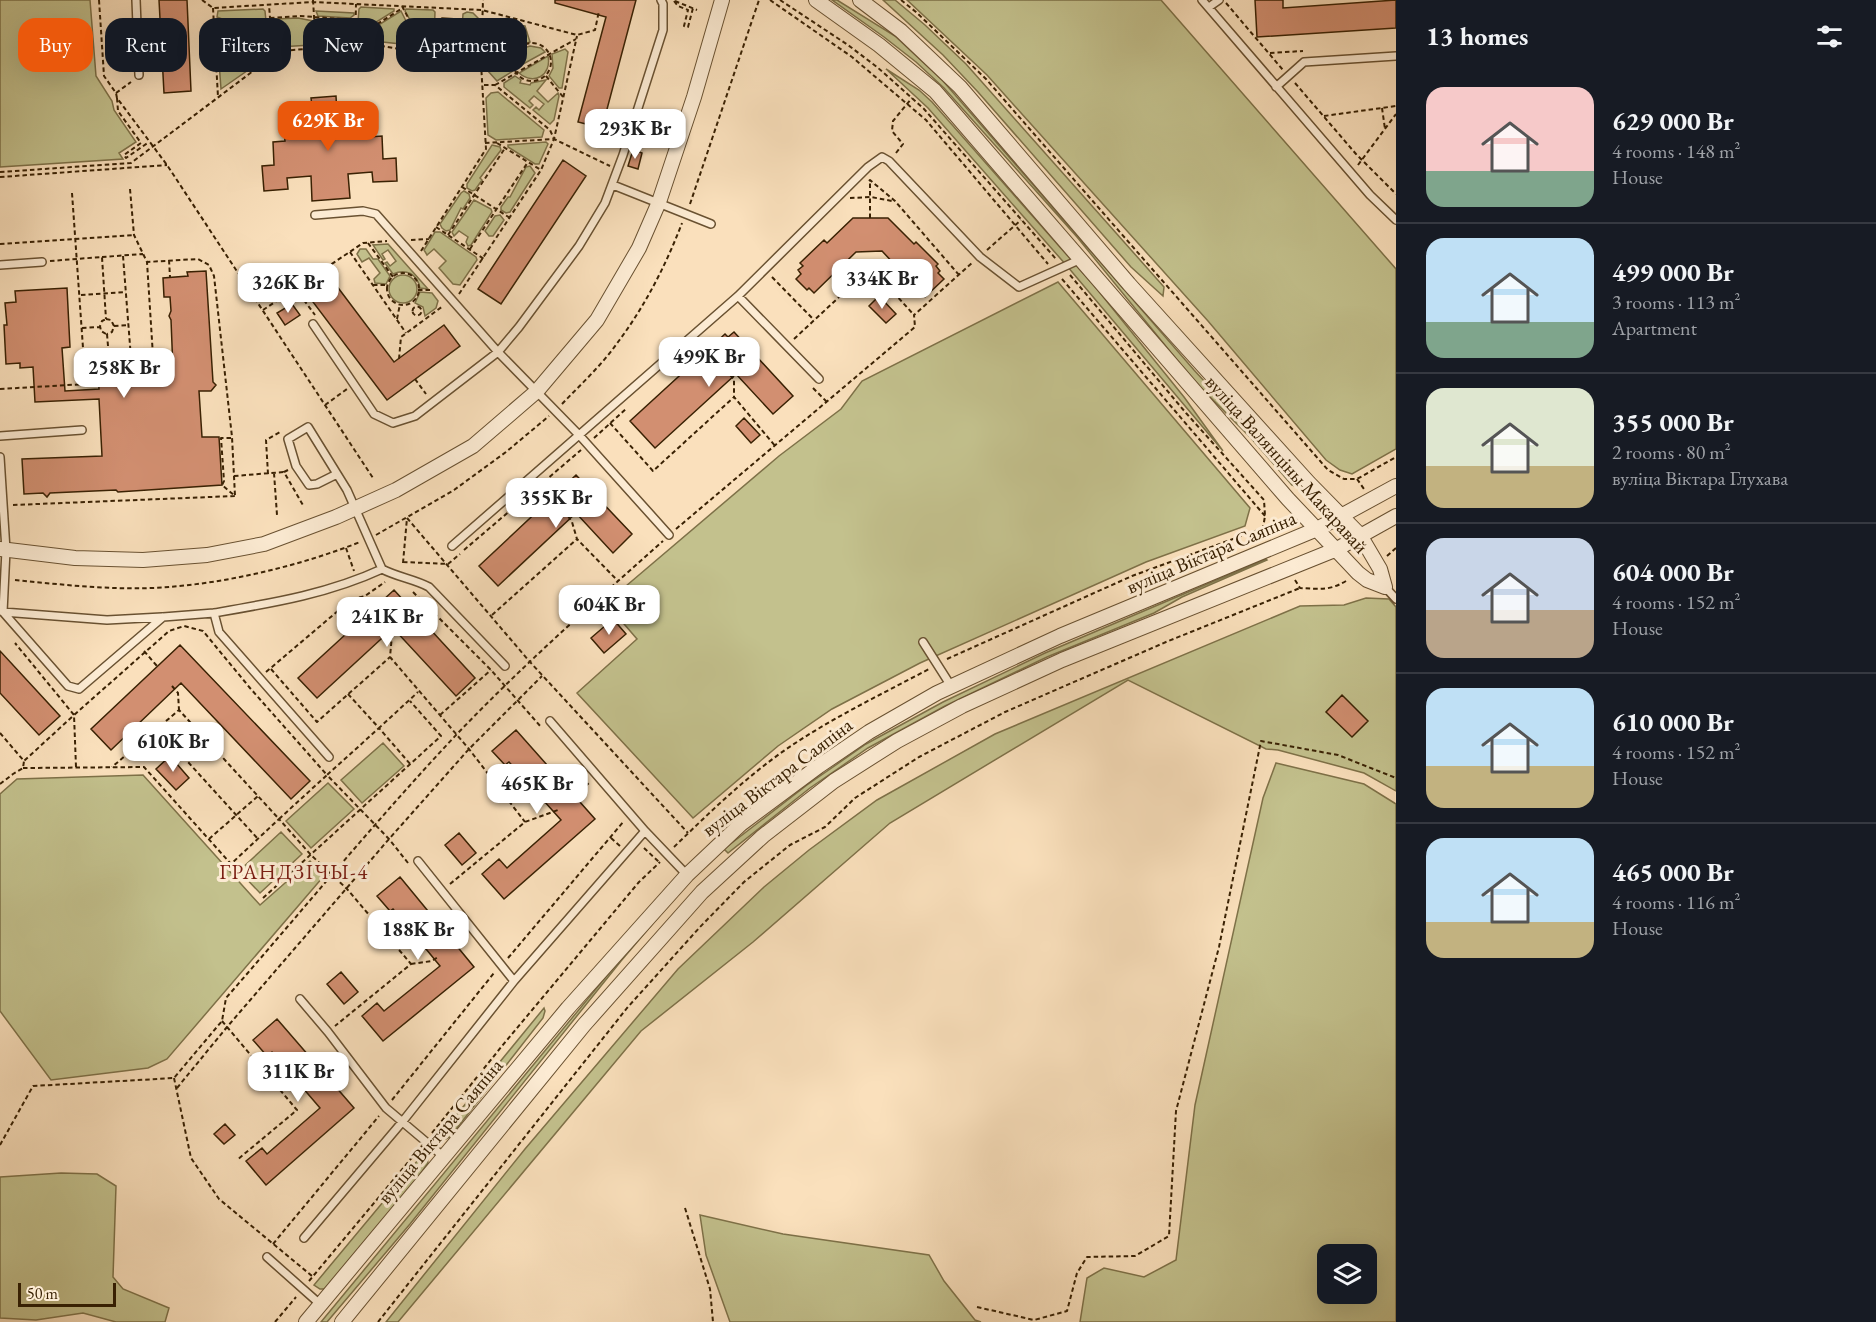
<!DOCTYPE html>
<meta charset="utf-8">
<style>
:root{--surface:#171b24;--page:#242831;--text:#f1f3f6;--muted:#9ea1a6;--line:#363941;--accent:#ea580c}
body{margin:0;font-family:"EB Garamond",serif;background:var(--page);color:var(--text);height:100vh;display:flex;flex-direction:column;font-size:22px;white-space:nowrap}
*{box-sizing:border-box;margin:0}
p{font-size:20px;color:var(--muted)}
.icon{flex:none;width:33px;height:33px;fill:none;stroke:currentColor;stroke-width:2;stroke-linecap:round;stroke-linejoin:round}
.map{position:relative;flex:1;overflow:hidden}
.sheet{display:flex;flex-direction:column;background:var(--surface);width:480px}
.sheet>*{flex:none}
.guide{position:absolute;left:18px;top:18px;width:570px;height:54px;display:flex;gap:12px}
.controls{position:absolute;left:1317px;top:1244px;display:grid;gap:12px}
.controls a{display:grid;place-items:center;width:60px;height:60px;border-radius:12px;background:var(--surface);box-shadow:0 6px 24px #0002;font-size:30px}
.scale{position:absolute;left:18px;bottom:15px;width:98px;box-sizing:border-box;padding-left:6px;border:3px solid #392103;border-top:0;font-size:16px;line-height:21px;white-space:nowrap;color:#392103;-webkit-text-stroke:4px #fcebd3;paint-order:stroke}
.price{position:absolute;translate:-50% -51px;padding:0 14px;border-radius:12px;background:#fff;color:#222;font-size:20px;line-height:39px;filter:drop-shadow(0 2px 3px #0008)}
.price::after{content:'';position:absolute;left:50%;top:36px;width:18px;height:14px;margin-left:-9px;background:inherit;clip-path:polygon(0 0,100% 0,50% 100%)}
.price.active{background:var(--accent);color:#fff}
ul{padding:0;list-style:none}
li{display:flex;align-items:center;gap:18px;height:150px;padding:0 30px}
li+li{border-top:2px solid var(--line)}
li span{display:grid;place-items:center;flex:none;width:168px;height:120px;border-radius:18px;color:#555}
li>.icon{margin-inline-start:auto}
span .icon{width:72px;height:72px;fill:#fffc;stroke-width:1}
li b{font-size:26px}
h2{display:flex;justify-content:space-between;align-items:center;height:72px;padding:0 30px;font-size:26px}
.tag{padding:0 21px;border-radius:18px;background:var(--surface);box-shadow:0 6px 24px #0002;font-size:21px;line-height:54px}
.tag.active{background:var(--accent);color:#fff}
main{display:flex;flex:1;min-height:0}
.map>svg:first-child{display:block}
</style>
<main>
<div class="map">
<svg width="1396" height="1322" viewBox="0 0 1396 1322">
<rect width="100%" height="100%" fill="#fae0bc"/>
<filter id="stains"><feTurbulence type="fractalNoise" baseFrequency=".00333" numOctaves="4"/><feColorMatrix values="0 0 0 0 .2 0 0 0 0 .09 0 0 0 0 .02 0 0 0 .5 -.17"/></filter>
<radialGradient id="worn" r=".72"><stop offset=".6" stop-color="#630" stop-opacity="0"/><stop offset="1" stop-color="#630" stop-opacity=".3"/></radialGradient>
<path fill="#c3c18d" stroke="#7e7148" stroke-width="1.5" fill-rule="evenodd" d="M0 0H90L96 76 112 101 114 110 136 142 119 153 123 159 0 167Z
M832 0H837L895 36 943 81 1194 370 1238 418 1295 486 1292 485 1250 437 1195 382 1077 237 944 88 916 62 884 37Z
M883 0H895L925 25 966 64 1164 287 1163 296 1131 267 978 92 943 55Z
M907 0H1161L1396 269V449L1352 474 1340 470 1326 460 1208 321 987 75Z
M361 7 394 9V11L370 26 360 25 358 22 359 9Z
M263 9 265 11 267 31 255 32 217 17 218 11Z
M406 9 433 10 435 12 434 41 461 43 463 14 467 12 473 13 479 19 477 55 475 58 427 50 405 11Z
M316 11 354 13V15L350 18 318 16Z
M401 11 407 23 406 25 421 47 420 49 402 46 401 44 373 41 371 39 372 29Z
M298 18 313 21 315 42 312 45 278 47 274 44V37H281V30H273V23L275 19Z
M493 19 499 22 498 31 517 35 519 25 525 26 530 42 518 46 512 55 505 54 503 49 499 47 493 49 491 56 496 61 504 58H511L513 71 497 81 487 70V28L488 23Z
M318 20 350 21 353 26 345 27 344 34 352 35 349 43 321 44 318 42 317 22Z
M220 26 243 37 244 36 256 40 257 49 222 52 218 49 217 28Z
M530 46 541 48 545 52 516 68 517 56 524 48Z
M565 49 568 52 562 88H559L549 76 553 68 552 54Z
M264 56V59L221 89 219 62 223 58Z
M548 56C552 75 534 86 519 73Z
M886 69 919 90 932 102 1096 288 1184 397 1223 451 1067 266 928 108Z
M515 76 521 80 520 83 530 85 531 83 546 80 537 91 548 102 558 93 559 96 554 120 550 124 533 110 536 107 539 110 544 104 534 96 529 101 533 105 530 108 504 87V83Z
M498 92 544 130 542 137 496 140 488 135 486 98 491 93Z
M546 142 548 144 539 164H535L508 147V145Z
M492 145 500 147 501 150 480 178 482 180 475 190 472 191 467 188V184Z
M530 166 535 173 510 212 506 213 501 210V207L508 197H510L526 167Z
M464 191 469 194 470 198 463 209 461 208 450 230 446 231 442 228 440 224 461 193Z
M474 200 491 209 492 212 471 245 468 246 466 242 468 237 459 231 454 236 452 232Z
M500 215 504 220 493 236H489L485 231 495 216Z
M435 232H440L476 257 477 260 460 285 453 284 439 268 446 261 434 249 427 255 424 250Z
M388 244 428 289 420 288C417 274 406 268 393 274L385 263 387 262 390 266 396 261 388 250 382 254 385 259 383 260 373 245Z
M360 249H366L373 259H378L390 276 386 284 375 283 374 279 380 273 369 258 362 262 357 254Z
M389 289a14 14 0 1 1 28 0a14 14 0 1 1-28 0Z
M1058 282 1250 508 1245 526 1146 562 920 663 832 709 778 746 693 818 577 693 637 639 606 603 779 456 841 409 862 381Z
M420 292 432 293 438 301 436 308 425 316 423 307 415 303Z
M1266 559 1267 560 1182 597 1154 613 1047 657 945 706 868 748 810 788 728 853 724 849 807 785 866 744 943 702 1045 653Z
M1366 598 1389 599 1396 607V791L1364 773 1278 750 1266 749 1128 680 890 823 753 942 641 1031 398 1322H386L525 1149 678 969 764 887 809 850 877 800 995 734 1300 606 1344 605Z
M383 743 404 766 362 803 341 780Z
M1276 763 1364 784 1396 804V1322H1080L1087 1278 1104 1268 1144 1277 1176 1260 1195 1105 1263 798ZM1328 1254H1366V1293H1328Z
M143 775 260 905 310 861 323 877 167 1059 148 1068 51 1080 0 1011V794L17 779Z
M328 783 354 809 311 848 286 821Z
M281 832 302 854 260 893 239 871Z
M667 903V907L621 961 410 1224 327 1322H321Z
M544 1008 545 1011 543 1018 450 1137 446 1139 440 1135Z
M423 1154 427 1157 428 1163 416 1180 325 1289H320L314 1285Z
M61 1173 97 1174 116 1186 113 1277 123 1289 169 1308 165 1322H116L83 1313 36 1320 0 1318V1177Z
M700 1215 783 1234 929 1255 944 1281 975 1320 981 1322H730L706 1255Z"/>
<path fill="#d28f71" stroke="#392103" stroke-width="1.5" d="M159 0H187L191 91 164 93Z
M555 0H636L602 128 578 122 606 17 555 3Z
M1255 0H1283V8L1396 0V28L1257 37Z
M442 18 457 19 456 40H441Z
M336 96 337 114 368 112 369 137 382 136 383 159 396 158 397 181 373 182 372 172 348 174 350 198 312 201 311 176 287 178 288 189 264 191 262 166 274 165 273 142 285 141 283 117 313 115 311 98Z
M633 150 642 153 638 169 628 166Z
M563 160 586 176 501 304 478 289Z
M853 218H888L914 244 916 242 938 264 936 266 940 271 938 273 944 279 925 297 882 251 856 252 814 293 809 288 807 290 796 279 801 274 798 270 803 266 800 263 824 240 827 243Z
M206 271 213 382 216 385 211 391H199L202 437H219L222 485 118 492 116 490 50 493 47 497 43 493 24 494 22 459 102 456 99 399 35 402 33 367 20 368V363L6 364 4 325H7L5 303 16 302 15 291 67 288 70 347 62 348 65 391 99 389 98 374 173 370 171 320 169 316 171 311 170 297H164L163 278 188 276 187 272Z
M336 285 394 362 444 325 460 346 387 400 313 302Z
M879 296 896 314 886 323 869 306Z
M292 304 300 315 285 325 277 313Z
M734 332 793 396 773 414 736 374 655 448 630 421 725 334 728 337Z
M744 418 760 435 751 443 736 426Z
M576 475 632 534 613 553 576 513 498 586 479 566Z
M394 590 475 678 456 696 393 628 317 698 298 678Z
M613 619 626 634 604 653 591 638Z
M180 645 310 781 291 799 181 683 111 750 91 729Z
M0 651 60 716 39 735 0 693Z
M1342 695 1368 721 1352 737 1326 712Z
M516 730 595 819 504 899 482 874 499 859 507 868 561 820 509 762 505 765 492 751Z
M170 756 189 778 176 790 156 769Z
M459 833 476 853 462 865 445 845Z
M400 877 474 967 383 1041 362 1016 377 1003 384 1011 440 966 393 909 390 911 377 896Z
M341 972 358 992 344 1004 327 984Z
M277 1019 354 1108 266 1185 246 1161 262 1148 267 1154 320 1108 272 1052 267 1056 253 1040Z
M225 1124 235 1135 224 1144 214 1134Z"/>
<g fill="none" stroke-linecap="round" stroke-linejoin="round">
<g stroke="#695131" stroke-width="10">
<path id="service" d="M136 0 139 75
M1202 0 1370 195 1396 220
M1209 7 1219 0
M1276 87 1304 62 1396 56
M613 185 711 224
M315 215 363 211 376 214 498 352 580 436 669 535
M0 265 42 262
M738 296 819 379
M313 324 374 414 393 423 415 416 498 352 519 327 579 246 605 203 623 155 663 30V4L661 0
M0 436 82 430
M0 457 6 550 3 612 68 686 79 689 163 617 214 613
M337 474 317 484 309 485 296 466 288 439 308 427 347 490 382 569C397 577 414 579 429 587L505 666
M452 546 738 296 868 167 882 157 889 161 980 257 1019 287 1081 259
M1385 587 1396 599
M3 612 107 620 162 617
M923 642 951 686
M329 757 219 632 214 613C272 603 328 594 382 569
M645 831 687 875
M418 861 514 981
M300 999 328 1032 386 1108 444 1157
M304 1238 403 1121 514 981 645 831 550 721
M267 1257 321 1305"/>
</g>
<g stroke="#695131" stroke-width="16">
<path id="minor" d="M816 0 879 45 935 91 1288 499 1358 573 1367 580 1385 587
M860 0 901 31 960 87 1129 284 1309 483 1360 535 1380 569 1385 587
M0 549 75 558 143 560 207 555 264 544 336 517 396 490 473 446 537 391 597 320 639 248 659 202 694 97 722 0
M306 1322 568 1008 687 875 741 824 819 766 869 732 937 693 1060 636 1317 529 1396 486
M342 1322 584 1025 702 892 763 836 834 781 897 741 962 706 1062 660 1337 549 1396 516"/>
</g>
<path stroke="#392103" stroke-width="2" stroke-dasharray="4.5 3" stroke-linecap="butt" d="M99 0 104 76 116 93 117 98 167 165 373 478
M202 0 213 8 313 2 482 10 577 35 595 30 599 11
M313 0 316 48
M770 0 852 57 926 120 1048 264
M780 0 848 45 877 67 924 109 1056 259
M901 0 916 12 986 79 1328 470 1344 479H1357L1396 457
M674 1 678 6 688 10 684 26 688 27 693 8
M675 1 697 10
M1226 3 1283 70
M402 6 427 54
M213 8 218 97
M270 18 300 16 356 20
M214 20 255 36H271
M356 26 371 28 401 9
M513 62a19 19 0 1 1 38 0a19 19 0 1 1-38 0Z
M355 45 356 4
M1270 53 1303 51
M216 56 370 44 481 63
M546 76 563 97
M1295 83 1356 154 1396 194
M484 85H495L550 130 554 139
M495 85 576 39
M116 93 131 82
M117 98 118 111 141 143 124 155 126 158 149 142
M1382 108 1385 129
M1324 116 1396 106
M485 143 554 139 610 166
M497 143 541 170
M896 153 903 144 892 131 893 121 912 98
M1358 165 1396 114
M0 172 131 163 273 56 269 5
M0 177 167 165
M869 181 870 180 895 201 959 275
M462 187 510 218
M130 189 134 235 147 262 198 259 209 265 214 276 232 437 235 496
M72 193 84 362 153 356 147 262
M850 198 871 197 892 201
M690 204 759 0
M870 218V182
M436 227 484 259
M448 235 505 148
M411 240 429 239
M368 243 393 277
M0 244 134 235
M470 249 528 162
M987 250 1021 220
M421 251 486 149 481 63 483 0
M350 252 406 333
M123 256 131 358
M102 257 143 254
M169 260 170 277
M50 261 102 257 106 319
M387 289a16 16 0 1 1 32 0a16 16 0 1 1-32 0Z
M1070 275 1186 413 1264 500 1265 516 1263 528 1267 535
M772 277 814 320
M1062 279 1265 516
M373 285H388
M295 288 315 315
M418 290H431
M459 294 541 170 554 139 577 36
M81 295 126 292
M412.5 311a4.5 4.5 0 1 1 9 0a4.5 4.5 0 1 1-9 0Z
M263 310 363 243 387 241
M106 319 111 320 114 326 112 332 107 334
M397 319 400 304
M114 326 128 325
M82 328 100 327
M106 334 101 331 100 326 102 321 106 319
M107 334 109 358
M794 339 866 272H875L914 315
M699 341 707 350
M144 357 146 371
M399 359 401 337 443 306
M730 375 734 379V397
M415 379 426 394
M813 388 826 401
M0 389 86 384 84 362
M562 404C581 384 602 365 618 342 645 306 666 265 682 223
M325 405 347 389
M610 423 653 471 734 397 776 447
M231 438H221L224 481 222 485 235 496
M594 438 627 408
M288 470 284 472 304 507
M274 473 277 515
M268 474 266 440 280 432
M234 476 284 472
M1357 479 1364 489
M541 487 551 498
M13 505 235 496
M568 516 572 522 577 539 618 581
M407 518 530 662 688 833
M676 529 915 327 914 315 972 263
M376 535 454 490 506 452 549 416
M346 548 354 571
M464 550 581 450
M1387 556 1396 548
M403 562 448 564 460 554
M403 563 407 518
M15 580C66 585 118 591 169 587 232 582 302 565 360 542
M1295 580 1300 588C1320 589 1329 591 1346 581
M413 592 491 670 541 727
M353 599 370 612
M492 615 577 539
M386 629 392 635 390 657 469 749 525 822
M144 651 157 666
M947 659 1132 576 1263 528
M271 669 317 722 390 657
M266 672 352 599 365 596 385 582
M172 686 178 693 179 710
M348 694 379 728 418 692
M440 715 491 670
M158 729 258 839
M0 733 24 761 74 715 15 643
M76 767 74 715 169 631 184 626 203 631 250 688 327 775 279 819 179 710 112 767
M23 768 144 767 231 864 279 819 311 855 347 889 411 964 335 1026
M0 784 13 774 23 768 24 761
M574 796 590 782
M611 838 620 846
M209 839 258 796
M674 847C709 813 745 778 785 750 830 719 880 695 929 669
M644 848 659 862
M408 863 389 839 327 775 379 728 411 765
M450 884 525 822 558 810
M263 898 441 736 410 701
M454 944 465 934
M508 958 624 821
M411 964 432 961 438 957
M222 1021 297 1110 237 1160
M174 1078 191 1158 219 1199 312 1276
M177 1088 227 1027 389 839 469 749 542 676
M392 1100 494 973
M432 1133 502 1046 639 882 660 862
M0 1145 33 1086 174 1078 222 1021 226 998C303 910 377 819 457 734 522 666 593 603 663 541
M685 1208 710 1289 713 1322
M273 1244 379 1116
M309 1281 419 1149
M977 1307 1034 1320 1067 1311 1077 1273 1087 1257 1135 1256 1169 1236 1176 1111 1219 947 1261 741 1338 755 1396 778
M275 1322 296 1297
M378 1322 627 1008 700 927 744 882 790 845 825 827 855 798 919 757 1005 712 1166 642 1300 588"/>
<use href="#service" stroke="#fcebd3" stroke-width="7"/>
<use href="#minor" stroke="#fcebd3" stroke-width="14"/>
</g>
<g text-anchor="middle" stroke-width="6" stroke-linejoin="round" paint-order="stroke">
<g font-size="20" fill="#392103" stroke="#fcebd3">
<text transform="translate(1287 464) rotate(48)" y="7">вуліца Валянціны Макаравай</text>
<text transform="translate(1211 552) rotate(-23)" y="7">вуліца Віктара Саяпіна</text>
<text transform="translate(777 777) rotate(-37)" y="7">вуліца Віктара Саяпіна</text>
<text transform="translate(440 1131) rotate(-50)" y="7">вуліца Віктара Саяпіна</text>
</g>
<g font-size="21" letter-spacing="1.5" fill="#7a1f14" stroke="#fcebd3">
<text x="294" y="879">ГРАНДЗІЧЫ-4</text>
</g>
</g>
<rect width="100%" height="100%" filter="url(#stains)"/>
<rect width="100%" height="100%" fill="url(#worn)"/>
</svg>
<div class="controls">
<a><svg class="icon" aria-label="layers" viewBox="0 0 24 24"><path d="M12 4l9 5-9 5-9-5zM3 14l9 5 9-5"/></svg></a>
</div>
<div class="scale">50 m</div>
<b class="price active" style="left:328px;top:152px">629K Br</b>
<b class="price" style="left:635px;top:160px">293K Br</b>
<b class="price" style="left:882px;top:310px">334K Br</b>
<b class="price" style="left:288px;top:314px">326K Br</b>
<b class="price" style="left:709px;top:388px">499K Br</b>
<b class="price" style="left:124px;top:399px">258K Br</b>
<b class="price" style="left:556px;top:529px">355K Br</b>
<b class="price" style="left:609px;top:636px">604K Br</b>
<b class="price" style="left:387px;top:648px">241K Br</b>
<b class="price" style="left:173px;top:773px">610K Br</b>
<b class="price" style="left:537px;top:815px">465K Br</b>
<b class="price" style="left:418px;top:961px">188K Br</b>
<b class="price" style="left:298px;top:1103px">311K Br</b>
<div class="guide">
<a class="tag active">Buy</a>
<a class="tag">Rent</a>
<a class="tag">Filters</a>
<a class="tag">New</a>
<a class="tag">Apartment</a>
</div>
</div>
<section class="sheet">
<h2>13 homes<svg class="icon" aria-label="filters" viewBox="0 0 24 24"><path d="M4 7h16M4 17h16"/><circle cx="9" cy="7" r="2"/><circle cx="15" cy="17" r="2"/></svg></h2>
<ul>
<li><span style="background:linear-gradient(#f6c9c9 70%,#7fa58c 0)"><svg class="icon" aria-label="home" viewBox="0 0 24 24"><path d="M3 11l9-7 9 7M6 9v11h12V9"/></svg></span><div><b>629 000 Br</b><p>4 rooms · 148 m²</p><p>House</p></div></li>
<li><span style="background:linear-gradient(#bfe0f5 70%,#7fa58c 0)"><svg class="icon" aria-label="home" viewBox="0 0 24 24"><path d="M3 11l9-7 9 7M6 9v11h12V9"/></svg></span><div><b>499 000 Br</b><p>3 rooms · 113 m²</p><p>Apartment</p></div></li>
<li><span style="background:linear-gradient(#dfe7d0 65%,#c2b280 0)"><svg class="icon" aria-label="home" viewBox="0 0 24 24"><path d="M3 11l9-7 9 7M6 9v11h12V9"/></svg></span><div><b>355 000 Br</b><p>2 rooms · 80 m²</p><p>вуліца Віктара Глухава</p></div></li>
<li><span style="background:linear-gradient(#c9d6e8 60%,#b9a48a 0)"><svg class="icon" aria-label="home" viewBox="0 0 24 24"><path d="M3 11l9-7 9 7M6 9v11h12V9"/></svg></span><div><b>604 000 Br</b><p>4 rooms · 152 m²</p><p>House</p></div></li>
<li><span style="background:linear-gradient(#bfe0f5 65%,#c2b280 0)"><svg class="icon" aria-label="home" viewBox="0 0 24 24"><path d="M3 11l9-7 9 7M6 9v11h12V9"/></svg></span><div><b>610 000 Br</b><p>4 rooms · 152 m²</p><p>House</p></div></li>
<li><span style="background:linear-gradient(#bfe0f5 70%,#c2b280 0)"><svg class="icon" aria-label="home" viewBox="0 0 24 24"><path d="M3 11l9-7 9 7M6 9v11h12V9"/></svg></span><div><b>465 000 Br</b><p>4 rooms · 116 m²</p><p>House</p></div></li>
</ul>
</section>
</main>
